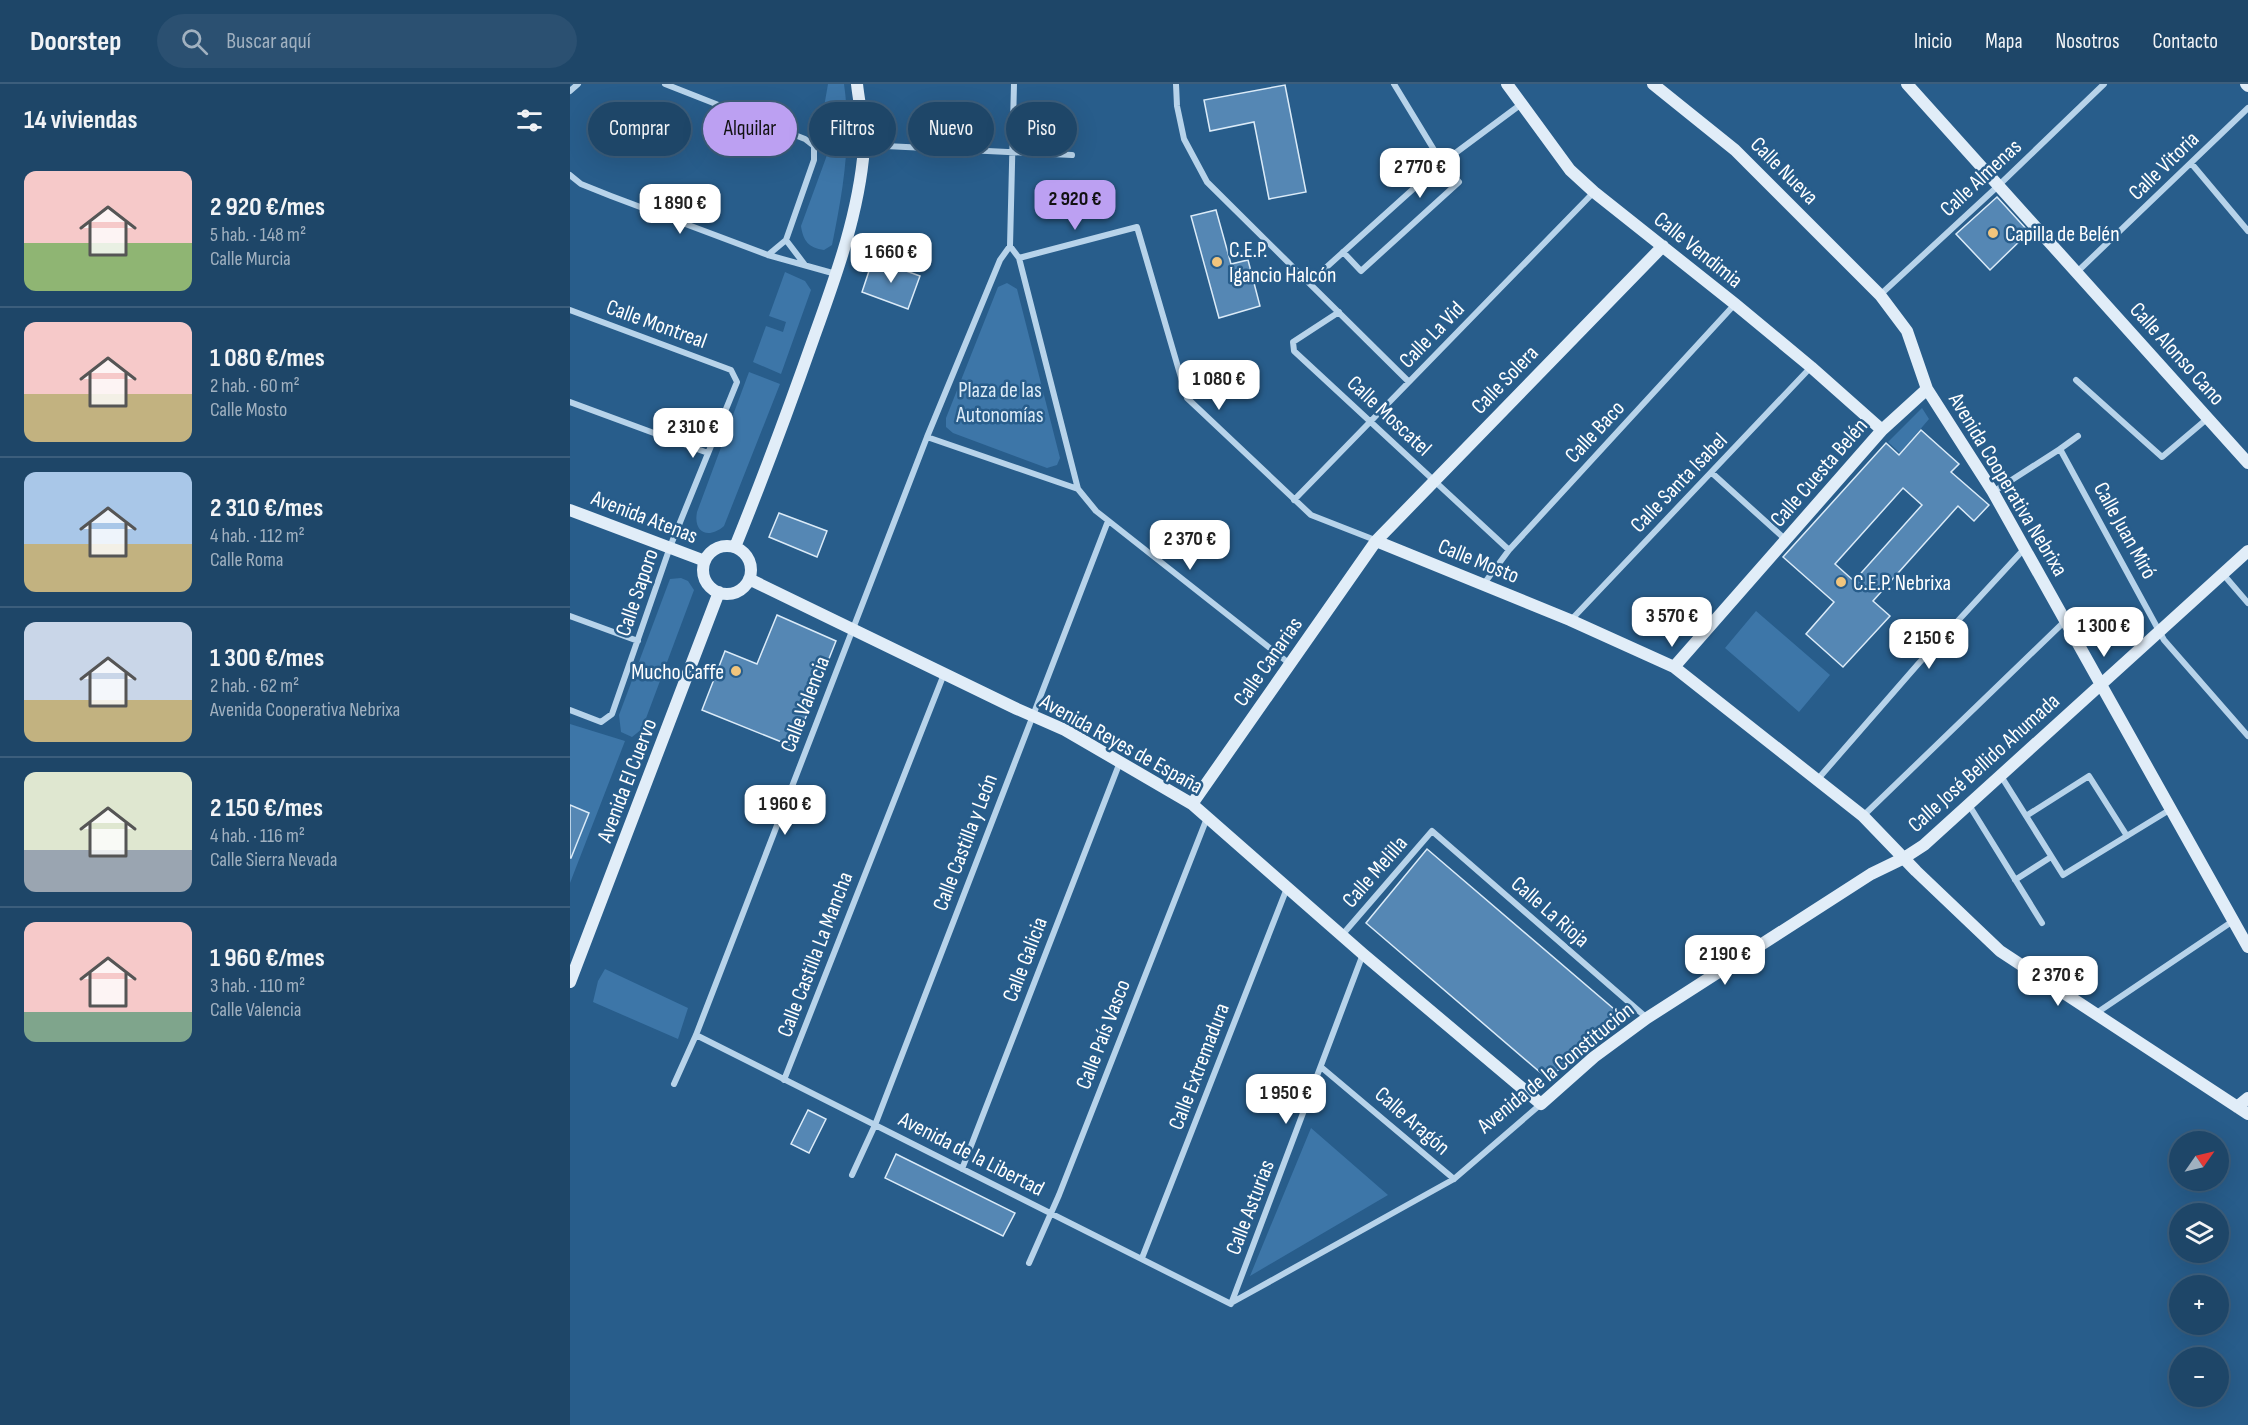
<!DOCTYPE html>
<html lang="es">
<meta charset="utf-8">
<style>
:root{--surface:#1e4668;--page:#2b5071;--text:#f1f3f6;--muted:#a1b1c0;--line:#3c5e7c;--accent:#bca0f2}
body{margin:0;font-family:"Sofia Sans Condensed",sans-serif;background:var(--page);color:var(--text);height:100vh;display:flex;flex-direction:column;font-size:22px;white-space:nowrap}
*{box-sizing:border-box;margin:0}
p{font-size:20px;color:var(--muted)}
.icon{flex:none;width:33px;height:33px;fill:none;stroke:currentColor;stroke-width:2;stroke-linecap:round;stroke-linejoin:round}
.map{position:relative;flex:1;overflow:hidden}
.details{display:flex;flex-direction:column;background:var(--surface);width:570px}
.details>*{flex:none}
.guide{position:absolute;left:18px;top:18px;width:570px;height:54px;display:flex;gap:12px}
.needle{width:39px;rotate:56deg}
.fabs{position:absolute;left:1599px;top:1047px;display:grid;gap:12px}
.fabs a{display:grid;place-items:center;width:60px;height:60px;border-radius:50%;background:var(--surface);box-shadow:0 6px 24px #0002,0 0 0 2px var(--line);font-size:30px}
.price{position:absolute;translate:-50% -51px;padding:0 14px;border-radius:12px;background:#fff;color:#222;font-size:20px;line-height:39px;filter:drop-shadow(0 2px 3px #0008)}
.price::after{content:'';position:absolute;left:50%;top:36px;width:18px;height:14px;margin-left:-9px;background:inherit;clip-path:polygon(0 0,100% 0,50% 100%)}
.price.selected{background:var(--accent);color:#111}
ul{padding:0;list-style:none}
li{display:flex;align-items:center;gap:18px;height:150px;padding:0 24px}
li+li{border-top:2px solid var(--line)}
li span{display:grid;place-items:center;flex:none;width:168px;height:120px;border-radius:12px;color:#555}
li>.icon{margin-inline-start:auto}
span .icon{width:72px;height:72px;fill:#fffc;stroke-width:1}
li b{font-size:26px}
h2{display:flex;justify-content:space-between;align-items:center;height:72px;padding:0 24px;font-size:26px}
.chip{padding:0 21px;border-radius:27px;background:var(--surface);box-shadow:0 6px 24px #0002,0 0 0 2px var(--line);font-size:21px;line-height:54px}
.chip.selected{background:var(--accent);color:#111}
header{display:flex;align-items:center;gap:36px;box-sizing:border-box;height:84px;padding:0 30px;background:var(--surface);border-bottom:2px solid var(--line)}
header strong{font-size:28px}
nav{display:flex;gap:33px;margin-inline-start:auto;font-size:21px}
.search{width:420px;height:54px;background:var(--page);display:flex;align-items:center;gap:15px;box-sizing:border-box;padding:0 21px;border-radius:33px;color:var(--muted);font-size:22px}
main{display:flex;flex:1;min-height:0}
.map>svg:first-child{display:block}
</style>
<header>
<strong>Doorstep</strong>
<div class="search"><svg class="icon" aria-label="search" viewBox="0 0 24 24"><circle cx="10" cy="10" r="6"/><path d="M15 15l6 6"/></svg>Buscar aquí</div>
<nav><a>Inicio</a><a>Mapa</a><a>Nosotros</a><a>Contacto</a></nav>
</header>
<main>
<section class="details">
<h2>14 viviendas<svg class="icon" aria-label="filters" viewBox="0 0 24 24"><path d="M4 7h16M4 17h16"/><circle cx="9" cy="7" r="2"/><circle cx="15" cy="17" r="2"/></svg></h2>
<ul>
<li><span style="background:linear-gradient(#f6c9c9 60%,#8fb573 0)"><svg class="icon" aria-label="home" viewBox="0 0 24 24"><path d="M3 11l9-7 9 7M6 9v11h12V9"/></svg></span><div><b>2 920 €/mes</b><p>5 hab. · 148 m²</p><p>Calle Murcia</p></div></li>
<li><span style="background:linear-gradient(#f6c9c9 60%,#c2b280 0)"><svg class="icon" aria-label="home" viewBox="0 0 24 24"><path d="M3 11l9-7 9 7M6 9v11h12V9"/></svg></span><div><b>1 080 €/mes</b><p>2 hab. · 60 m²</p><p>Calle Mosto</p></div></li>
<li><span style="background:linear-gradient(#a9c7e8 60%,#c2b280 0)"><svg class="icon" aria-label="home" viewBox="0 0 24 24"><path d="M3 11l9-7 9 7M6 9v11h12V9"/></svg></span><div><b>2 310 €/mes</b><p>4 hab. · 112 m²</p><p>Calle Roma</p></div></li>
<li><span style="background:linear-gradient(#c9d6e8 65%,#c2b280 0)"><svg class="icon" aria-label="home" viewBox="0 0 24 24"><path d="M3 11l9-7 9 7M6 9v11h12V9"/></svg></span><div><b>1 300 €/mes</b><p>2 hab. · 62 m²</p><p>Avenida Cooperativa Nebrixa</p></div></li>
<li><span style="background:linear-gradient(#dfe7d0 65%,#9aa5b1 0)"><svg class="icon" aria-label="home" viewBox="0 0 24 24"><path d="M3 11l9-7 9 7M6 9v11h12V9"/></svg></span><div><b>2 150 €/mes</b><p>4 hab. · 116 m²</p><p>Calle Sierra Nevada</p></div></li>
<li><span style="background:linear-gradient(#f6c9c9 75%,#7fa58c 0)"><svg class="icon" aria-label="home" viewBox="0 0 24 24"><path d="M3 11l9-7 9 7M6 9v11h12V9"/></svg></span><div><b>1 960 €/mes</b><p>3 hab. · 110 m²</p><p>Calle Valencia</p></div></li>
</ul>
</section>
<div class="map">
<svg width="1678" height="1341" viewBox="0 0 1678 1341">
<rect width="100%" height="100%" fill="#285d8b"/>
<path fill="#3d76a8" d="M258 0H274C282 55 273 107 262 161L254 166C239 164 233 157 231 142L264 52 250 46Z
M215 188 235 197 241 206 211 290 183 278 196 242 213 248 216 238 199 232Z
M437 199 447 205 490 374 487 381 477 384 383 349 376 343V334L428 203Z
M179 288 210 300 154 442C138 456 123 448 127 428Z
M1352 324 1359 335 1330 369 1318 358Z
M111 494 118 497 124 506 72 645 62 653 51 648 49 631 100 495Z
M1186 527 1260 591 1229 628 1155 564Z
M0 640 55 657 0 799Z
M35 885 118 924 108 955 23 918 28 897Z
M741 1044 818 1111 680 1192Z"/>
<path fill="#5587b4" stroke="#dbebf8" stroke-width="1.5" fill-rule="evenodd" d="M715 1 736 108 699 115 684 38 640 47 634 16Z
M1427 113 1459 148 1420 186 1386 150Z
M646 126 661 180 678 176 690 222 649 234 621 132Z
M303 175 350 192 338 225 292 208Z
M1351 346 1389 380 1381 388 1419 421 1404 437 1388 422 1303 517 1320 532 1273 583 1236 550 1264 518 1213 473 1316 359 1329 371ZM1333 404 1352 421 1284 497 1265 480Z
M209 429 257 447 247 473 199 453Z
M207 531 266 557 224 663 132 626 155 567 187 580Z
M0 721 19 729 1 774H0Z
M857 765 1051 931 978 995 796 839Z
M238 1026 256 1035 239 1069 221 1060Z
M326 1070 445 1129 433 1152 315 1094Z"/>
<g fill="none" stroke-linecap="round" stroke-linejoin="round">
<path stroke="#b7d3ea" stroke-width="6" d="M95 0 235 55 244 62V76L216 156 235 181
M606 0 607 22 614 55 637 98 839 298
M0 7 8 0
M295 61 502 71
M1621 79 1678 147
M0 91 11 100 41 112 198 171 266 190
M440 162 444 0
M773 168 791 187 889 98 872 79 824 0
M198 171 216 156
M449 174 567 143 617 314 741 431 805 456
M1506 189 1678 24
M740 198 872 79 950 21
M1310 211 1428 102 1534 0
M0 226 161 286 167 298 100 463 42 630 31 638 0 626
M769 228 723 258 724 267 939 466
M1506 296 1592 373 1638 334
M0 318 138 369
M1490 365 1508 352
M1142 389 1216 456
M508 405 357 353 430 176 440 162 449 174 508 405 526 427 720 580
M1423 408 1490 365 1594 556 1678 652
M724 416 1024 108
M1653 490 1678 519
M913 501 939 466 1165 220
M0 532 68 557
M1001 536 1241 283
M1431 692 1493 791 1601 725
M1248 695 1349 579 1455 464
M1399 721 1472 839
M1293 732 1495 537
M1456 732 1519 692 1557 752
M1445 796 1481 773
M773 850 862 747 1077 934
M1525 930 1663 837
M126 951 661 1220
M751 983 884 1095
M214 996 374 590
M104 1000 126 951 357 353
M392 1085 550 678
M282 1091 305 1041 538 437
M572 1174 717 804
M459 1179 489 1111 637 734
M661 1219 884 1095 971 1020
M661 1220 793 870"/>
<path stroke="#e1edf8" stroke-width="12" d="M937 0 1000 86 1024 108 1165 220 1241 283 1312 346
M1083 0 1165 66 1310 211 1337 247 1357 305 1423 408 1678 863
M1337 0 1678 379
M1676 0 1678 2
M0 426 135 477
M806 457 1000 536 1104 583 1293 732 1346 787 1430 867 1678 1030
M133 486a24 24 0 1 1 48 0a24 24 0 1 1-48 0Z
M165 463C193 394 219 324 244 253 266 192 289 129 294 64 295 43 289 20 287 0
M179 495 447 625 495 646 622 720 793 870 971 1020 1024 973 1077 934 1301 790 1334 774 1354 761 1678 467
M1104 583 1312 346 1357 305
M622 720 806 457 1093 162
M0 898 149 508
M1667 1023 1678 1014"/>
</g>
<g fill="#f1c57d" stroke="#285d8b" stroke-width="2">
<circle cx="1423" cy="149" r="6"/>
<circle cx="647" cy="178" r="6"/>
<circle cx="1271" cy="498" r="6"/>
<circle cx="166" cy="587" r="6"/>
</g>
<g text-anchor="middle" stroke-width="5" stroke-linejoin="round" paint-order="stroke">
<g font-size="22" fill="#fff" stroke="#285d8b">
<text transform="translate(1593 81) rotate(-44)" y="8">Calle Vitoria</text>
<text transform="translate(1215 86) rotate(45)" y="8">Calle Nueva</text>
<text transform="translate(1410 93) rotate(-43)" y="8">Calle Almenas</text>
<text transform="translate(1129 165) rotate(39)" y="8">Calle Vendimia</text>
<text transform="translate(87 239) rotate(20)" y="8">Calle Montreal</text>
<text transform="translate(861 250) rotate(-46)" y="8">Calle La Vid</text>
<text transform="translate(1608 269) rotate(48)" y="8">Calle Alonso Cano</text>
<text transform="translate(934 295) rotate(-46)" y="8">Calle Solera</text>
<text transform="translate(820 331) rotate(43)" y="8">Calle Moscatel</text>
<text transform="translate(1024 347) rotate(-47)" y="8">Calle Baco</text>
<text transform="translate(1248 388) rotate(-49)" y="8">Calle Cuesta Belén</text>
<text transform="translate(1108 398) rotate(-46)" y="8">Calle Santa Isabel</text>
<text transform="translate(1439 400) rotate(59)" y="8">Avenida Cooperativa Nebrixa</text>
<text transform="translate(75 432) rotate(21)" y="8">Avenida Atenas</text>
<text transform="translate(1556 446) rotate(61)" y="8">Calle Juan Miró</text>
<text transform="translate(909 476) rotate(22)" y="8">Calle Mosto</text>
<text transform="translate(66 508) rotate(-71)" y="8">Calle Saporo</text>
<text transform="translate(697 577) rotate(-55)" y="8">Calle Canarias</text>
<text transform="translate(234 620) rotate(-69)" y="8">Calle Valencia</text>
<text transform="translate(552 659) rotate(29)" y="8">Avenida Reyes de España</text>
<text transform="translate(1413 678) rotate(-42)" y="8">Calle José Bellido Ahumada</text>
<text transform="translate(56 696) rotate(-69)" y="8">Avenida El Cuervo</text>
<text transform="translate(394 758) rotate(-69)" y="8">Calle Castilla y León</text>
<text transform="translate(804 787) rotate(-49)" y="8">Calle Melilla</text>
<text transform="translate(981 827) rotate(41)" y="8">Calle La Rioja</text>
<text transform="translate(244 870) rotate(-69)" y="8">Calle Castilla La Mancha</text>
<text transform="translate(454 875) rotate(-69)" y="8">Calle Galicia</text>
<text transform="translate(532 950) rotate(-69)" y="8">Calle País Vasco</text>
<text transform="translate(628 982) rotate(-69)" y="8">Calle Extremadura</text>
<text transform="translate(985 983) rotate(-39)" y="8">Avenida de la Constitución</text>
<text transform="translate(843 1036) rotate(41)" y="8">Calle Aragón</text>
<text transform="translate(402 1069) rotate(27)" y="8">Avenida de la Libertad</text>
<text transform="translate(679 1123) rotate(-69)" y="8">Calle Asturias</text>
</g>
<g font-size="22" fill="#fff" stroke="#285d8b" text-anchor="start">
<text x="1435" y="157">Capilla de Belén</text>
<text x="659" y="173">C.E.P.<tspan x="659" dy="25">Igancio Halcón</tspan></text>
<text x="1283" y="506">C.E.P. Nebrixa</text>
<text x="154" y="595" text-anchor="end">Mucho Caffe</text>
</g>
<g font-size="22" fill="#dbebf8" stroke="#285d8b">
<text x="430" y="313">Plaza de las<tspan x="430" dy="25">Autonomías</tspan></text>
</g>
</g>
</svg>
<div class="fabs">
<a><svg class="needle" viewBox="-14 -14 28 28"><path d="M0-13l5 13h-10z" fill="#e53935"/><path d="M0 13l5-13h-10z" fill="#a1b1c0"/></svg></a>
<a><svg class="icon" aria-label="layers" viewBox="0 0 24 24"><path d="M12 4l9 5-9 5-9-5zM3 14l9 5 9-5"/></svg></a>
<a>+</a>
<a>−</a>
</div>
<b class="price" style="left:850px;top:115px">2 770 €</b>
<b class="price selected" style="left:505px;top:147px">2 920 €</b>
<b class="price" style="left:110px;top:151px">1 890 €</b>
<b class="price" style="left:321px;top:200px">1 660 €</b>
<b class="price" style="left:649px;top:327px">1 080 €</b>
<b class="price" style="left:123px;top:375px">2 310 €</b>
<b class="price" style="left:620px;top:487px">2 370 €</b>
<b class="price" style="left:1102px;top:564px">3 570 €</b>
<b class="price" style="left:1534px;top:574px">1 300 €</b>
<b class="price" style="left:1359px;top:586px">2 150 €</b>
<b class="price" style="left:215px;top:752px">1 960 €</b>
<b class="price" style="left:1155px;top:902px">2 190 €</b>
<b class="price" style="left:1488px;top:923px">2 370 €</b>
<b class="price" style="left:716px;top:1041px">1 950 €</b>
<div class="guide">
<a class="chip">Comprar</a>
<a class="chip selected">Alquilar</a>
<a class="chip">Filtros</a>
<a class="chip">Nuevo</a>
<a class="chip">Piso</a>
</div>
</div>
</main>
